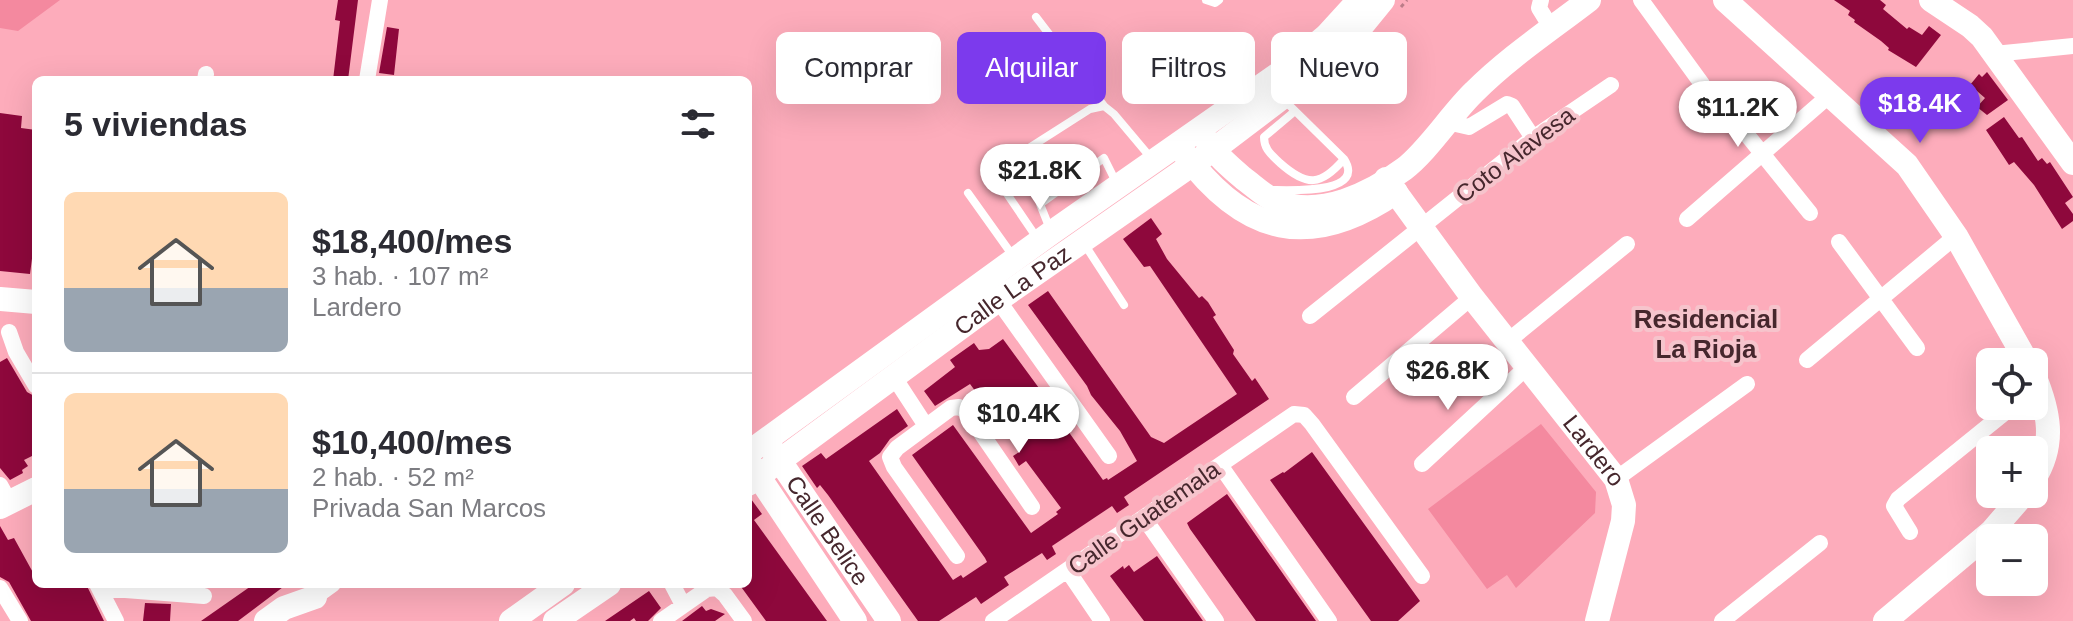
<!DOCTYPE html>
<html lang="es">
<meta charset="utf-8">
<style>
:root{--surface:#fff;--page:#f7f7f7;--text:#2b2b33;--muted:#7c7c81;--line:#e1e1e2;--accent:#7c3aed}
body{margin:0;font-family:Arial,sans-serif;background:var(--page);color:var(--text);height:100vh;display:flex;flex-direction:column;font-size:30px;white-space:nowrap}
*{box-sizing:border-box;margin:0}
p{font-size:26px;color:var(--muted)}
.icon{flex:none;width:44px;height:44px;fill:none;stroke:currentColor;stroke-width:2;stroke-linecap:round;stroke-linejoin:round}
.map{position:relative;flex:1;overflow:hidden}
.sheet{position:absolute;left:32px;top:76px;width:720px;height:512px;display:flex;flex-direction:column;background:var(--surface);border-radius:12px;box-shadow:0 8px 32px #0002}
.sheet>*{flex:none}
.guide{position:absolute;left:776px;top:32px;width:760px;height:72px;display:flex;gap:16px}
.fabs{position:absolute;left:1976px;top:348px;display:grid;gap:16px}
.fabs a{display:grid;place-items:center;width:72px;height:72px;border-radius:12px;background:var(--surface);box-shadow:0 8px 32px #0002;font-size:40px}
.price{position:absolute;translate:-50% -68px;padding:0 18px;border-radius:28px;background:#fff;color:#222;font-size:26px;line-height:52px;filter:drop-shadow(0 2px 4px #0008)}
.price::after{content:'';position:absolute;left:50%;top:48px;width:24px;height:18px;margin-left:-12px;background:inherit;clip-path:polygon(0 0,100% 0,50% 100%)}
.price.active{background:var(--accent);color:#fff}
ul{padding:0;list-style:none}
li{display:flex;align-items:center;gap:24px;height:200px;padding:0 32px}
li+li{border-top:2px solid var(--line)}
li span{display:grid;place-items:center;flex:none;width:224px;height:160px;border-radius:12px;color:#555}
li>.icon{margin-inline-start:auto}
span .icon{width:96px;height:96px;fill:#fffc;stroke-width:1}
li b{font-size:34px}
h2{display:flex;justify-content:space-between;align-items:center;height:96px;padding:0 32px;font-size:34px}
.tag{padding:0 28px;border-radius:12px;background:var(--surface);box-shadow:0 8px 32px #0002;font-size:28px;line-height:72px}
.tag.active{background:var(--accent);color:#fff}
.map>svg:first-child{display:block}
</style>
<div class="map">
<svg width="2073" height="621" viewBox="0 0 2073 621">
<rect width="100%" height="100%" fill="#fdacbb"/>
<path fill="#f4899f" d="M0 0H60L18 31 0 28Z
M1541 424 1596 492 1595 513 1516 588 1507 575 1487 589 1428 509Z"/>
<path fill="#8e083c" d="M338 0H358L348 80H333L340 21 335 20Z
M1834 0H1880L1886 5 1883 9 1907 29 1909 27 1922 35 1929 26 1941 35 1916 67 1888 50 1889 48 1881 41 1854 22 1855 20 1848 15 1850 11Z
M387 27 399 29 394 75 379 73Z
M1987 72 2008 100 1987 115 1977 107 1985 98 1970 85 1979 74 1982 77Z
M0 113 22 116 21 128 36 130V228L30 274 0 271Z
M2004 117 2019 138 2022 137 2038 161 2042 158 2047 164 2050 162 2073 197 2065 203 2073 214V221L2062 229 2034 185 2014 162 2009 165 1986 130Z
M1151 218 1162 234 1156 239 1167 259 1199 298 1202 296 1208 302 1216 315 1213 317 1234 350 1233 354 1252 381 1255 378 1269 399 1124 497 1129 505 1117 513 1112 506 1052 546 1056 554 1047 560 1042 553 1004 577 1009 585 981 604 976 597 939 621H918L828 495 820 485 817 488 802 466 821 453 826 459 897 409 908 426 890 439 880 453 869 461 953 580 961 575 963 578 987 562 985 558 912 455 953 425 1031 533 1058 514 1056 512 1061 508 1026 461 1019 466 1013 456 1019 452 1017 447 970 384 935 406 924 391 955 367 950 360 974 343 979 350 989 349 1003 339 1047 399 1056 400 1053 410 1103 480 1107 478 1108 480 1137 461 1120 431 1091 395 1087 386 1028 305 1048 291 1151 437 1164 443 1237 394 1150 266 1144 267 1123 239Z
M7 358 27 392 36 397V454L24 460 28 466 22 470 23 473 10 480 0 468V362Z
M1312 452 1420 601 1398 621H1371L1270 480 1283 472 1284 473Z
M1227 494 1316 621H1256L1190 529 1187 523Z
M748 499H751L762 514 754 520 827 621H766L739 584H748Z
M0 526 8 540 14 538 36 578V584H86L104 621H31L9 582 0 577Z
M1157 556 1203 621H1144L1110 576 1123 566 1124 569 1129 565 1134 572Z
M254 584H287L238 621H201Z
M649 591 661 608 648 621H636L634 618 630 621H605Z
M145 603 171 604 170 621H143Z
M702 606 706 611 711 609 725 614 715 621H682Z"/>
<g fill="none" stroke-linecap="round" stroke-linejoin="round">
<path stroke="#bb7c88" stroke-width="3" stroke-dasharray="4 4" stroke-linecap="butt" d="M1401 7 1407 0"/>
<path stroke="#fff" stroke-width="8" d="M1206 0 1215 3 1219 0
M1036 17 1104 106
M1295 111 1264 137C1264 150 1272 155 1280 163 1307 187 1321 186 1344 159
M1270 190C1289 190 1367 195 1344 159L1285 101
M968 193 1013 256
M1050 229 1040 204 1104 158 1117 184
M1037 238 999 182 998 176 1004 164 1090 109 1104 106 1114 114 1151 158
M1083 242 1124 305"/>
<path stroke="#fff" stroke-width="16" d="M1541 0 1539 8 1552 29
M1641 0 1702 84
M1994 54 2073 46
M205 80 206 74
M367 80 380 0
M1719 100 1810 213
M1447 122 1469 127 1507 104 1512 106 1533 138
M1687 219 1831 94
M1839 242 1917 348
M998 300 1109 456
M1310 316 1533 138 1611 85
M9 332 16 352 36 386
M1508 341 1627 244
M1807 360 1956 236
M894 377 926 426
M1354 397 1472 297
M1422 464 1527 367
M1220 465 1329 621
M1616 479 1747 384
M0 485 10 503
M1144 518 1216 621
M1910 532 1894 506 1898 499 2013 406
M957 556 894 467 890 457 897 448 951 408 959 407 966 411 1032 507
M1068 571 1102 621
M97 584 116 621
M672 584 683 605
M0 588 20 621
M99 588 204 596
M315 597 333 584
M661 621 707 589 717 588 725 595 744 621
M993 621 1294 414 1304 415 1312 424 1422 576
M1722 621 1820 543"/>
<g stroke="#fff" stroke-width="24">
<path d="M1725 0 1907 165 1956 236 2027 362"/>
<path d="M1931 0 1970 26 1982 37 2073 163"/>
<path d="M1205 138C1215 154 1229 166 1243 178 1254 186 1266 198 1278 202 1321 218 1370 194 1404 169 1427 152 1452 113 1474 92 1509 57 1550 30 1589 0"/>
<path d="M1184 153C1245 235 1310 251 1396 192"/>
<path id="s1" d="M1386 179 1472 297 1616 479 1624 505 1623 521 1597 621"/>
<path d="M0 299 36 302"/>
<path d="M2034 375C2049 411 2056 444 2034 479"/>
<path id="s2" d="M771 448 889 621"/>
<path d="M748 453 1051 233 1294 63 1326 36 1359 0"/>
<path d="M751 465 855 621"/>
<path id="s3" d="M748 484 998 300 1213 150 1329 62 1348 43 1383 0"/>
<path d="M0 507 36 489"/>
<path d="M266 621 284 608 315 597"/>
<path d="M511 621 563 584"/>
<path d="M555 621 609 584"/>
<path d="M1885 621 1991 532 2024 494"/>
</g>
</g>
<g text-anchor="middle" stroke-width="8" stroke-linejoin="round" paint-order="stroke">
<g font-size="24" fill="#46272d" stroke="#f6c4cc">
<text transform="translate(1515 155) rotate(-37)" y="8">Coto Alavesa</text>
<text dy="8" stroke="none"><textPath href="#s3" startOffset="328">Calle La Paz</textPath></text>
<text dy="8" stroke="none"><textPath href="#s1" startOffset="342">Lardero</textPath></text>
<text transform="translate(1144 518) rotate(-35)" y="8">Calle Guatemala</text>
<text dy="8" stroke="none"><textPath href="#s2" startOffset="100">Calle Belice</textPath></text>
</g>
<g font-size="26" font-weight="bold" fill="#46272d" stroke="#f6c4cc">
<text x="1706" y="328">Residencial<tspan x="1706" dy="30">La Rioja</tspan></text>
</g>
</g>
</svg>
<div class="fabs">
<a><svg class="icon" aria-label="locate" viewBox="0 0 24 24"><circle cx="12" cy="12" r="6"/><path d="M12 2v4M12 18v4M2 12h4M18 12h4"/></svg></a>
<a>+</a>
<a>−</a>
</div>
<b class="price active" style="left:1920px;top:145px">$18.4K</b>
<b class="price" style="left:1738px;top:149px">$11.2K</b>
<b class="price" style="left:1040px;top:212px">$21.8K</b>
<b class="price" style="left:1448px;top:412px">$26.8K</b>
<b class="price" style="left:1019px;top:455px">$10.4K</b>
<div class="guide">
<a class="tag">Comprar</a>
<a class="tag active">Alquilar</a>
<a class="tag">Filtros</a>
<a class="tag">Nuevo</a>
</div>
<section class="sheet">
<h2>5 viviendas<svg class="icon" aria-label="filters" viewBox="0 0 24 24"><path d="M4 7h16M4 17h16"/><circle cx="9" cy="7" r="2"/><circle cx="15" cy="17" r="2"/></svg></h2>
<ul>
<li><span style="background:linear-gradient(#ffd9b3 60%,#9aa5b1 0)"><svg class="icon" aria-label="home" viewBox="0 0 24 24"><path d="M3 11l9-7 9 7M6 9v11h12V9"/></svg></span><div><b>$18,400/mes</b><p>3 hab. · 107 m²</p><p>Lardero</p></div></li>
<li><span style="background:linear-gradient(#ffd9b3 60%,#9aa5b1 0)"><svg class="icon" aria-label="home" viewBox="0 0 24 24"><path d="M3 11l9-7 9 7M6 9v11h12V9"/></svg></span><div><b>$10,400/mes</b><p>2 hab. · 52 m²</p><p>Privada San Marcos</p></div></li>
</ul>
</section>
</div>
